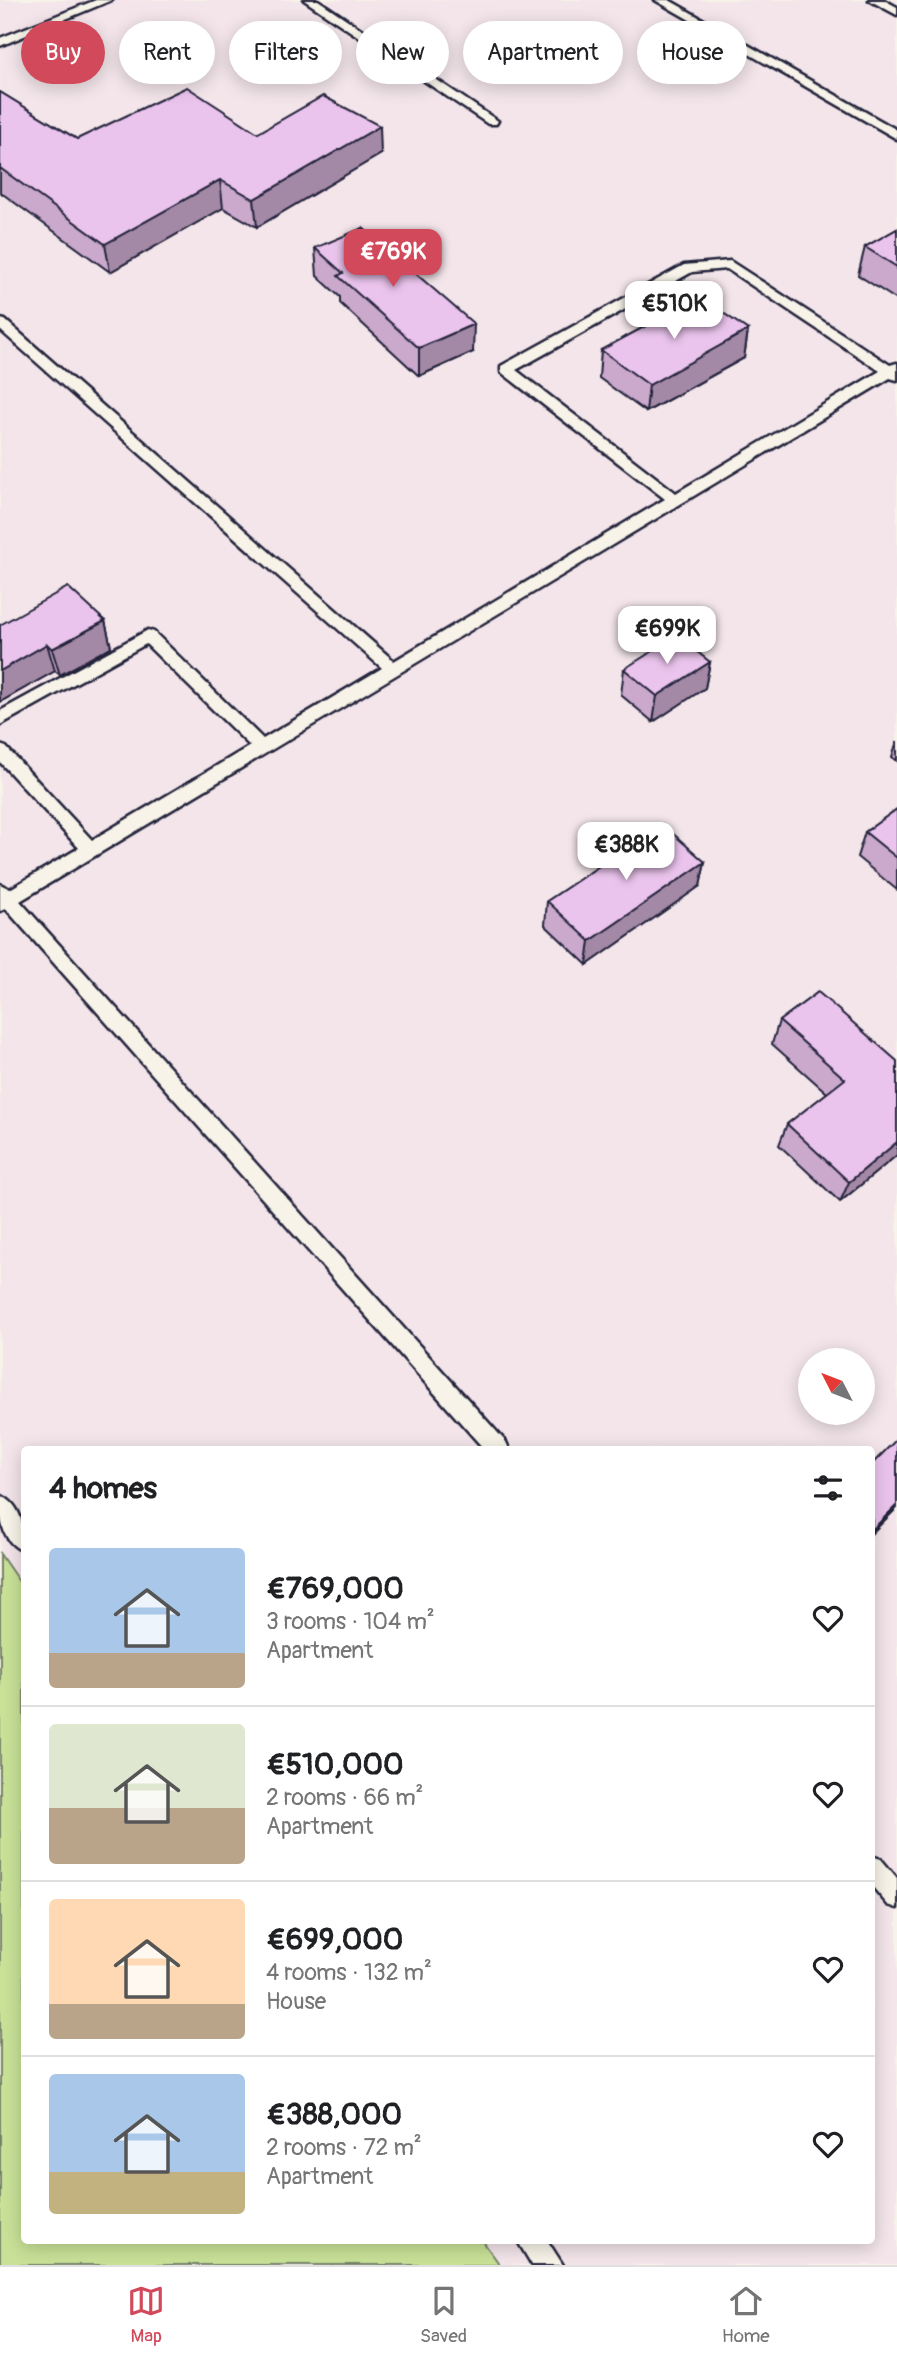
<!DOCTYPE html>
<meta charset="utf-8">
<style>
:root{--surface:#fff;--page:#f2f2f2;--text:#202124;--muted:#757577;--line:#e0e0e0;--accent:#d1495b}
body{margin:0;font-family:Pangolin,sans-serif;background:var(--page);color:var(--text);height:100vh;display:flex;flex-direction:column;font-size:26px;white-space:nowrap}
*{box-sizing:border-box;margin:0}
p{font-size:23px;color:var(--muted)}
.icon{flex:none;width:38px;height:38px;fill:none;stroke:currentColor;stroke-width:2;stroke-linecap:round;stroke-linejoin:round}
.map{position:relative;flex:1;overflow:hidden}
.details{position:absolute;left:21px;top:1446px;width:854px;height:798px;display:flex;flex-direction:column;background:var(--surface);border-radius:7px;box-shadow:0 4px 18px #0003}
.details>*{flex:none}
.guide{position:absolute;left:21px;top:21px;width:856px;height:63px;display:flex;gap:14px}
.needle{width:46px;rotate:312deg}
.fabs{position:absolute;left:798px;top:1348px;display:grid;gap:14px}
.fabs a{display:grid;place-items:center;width:77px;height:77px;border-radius:50%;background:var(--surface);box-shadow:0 4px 18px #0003;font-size:35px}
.price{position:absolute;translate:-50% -60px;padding:0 16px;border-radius:14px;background:#fff;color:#222;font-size:23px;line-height:46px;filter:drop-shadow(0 2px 4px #0008)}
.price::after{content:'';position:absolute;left:50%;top:42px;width:21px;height:16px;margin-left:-10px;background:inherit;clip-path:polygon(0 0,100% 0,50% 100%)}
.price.current{background:var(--accent);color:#fff}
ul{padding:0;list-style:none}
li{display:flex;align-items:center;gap:21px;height:175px;padding:0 28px}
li+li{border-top:2px solid var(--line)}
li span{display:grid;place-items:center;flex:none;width:196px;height:140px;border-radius:7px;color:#555}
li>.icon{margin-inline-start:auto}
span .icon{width:84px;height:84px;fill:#fffc;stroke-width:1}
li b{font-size:30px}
h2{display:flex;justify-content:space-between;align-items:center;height:84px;padding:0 28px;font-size:30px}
.tag{padding:0 24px;border-radius:32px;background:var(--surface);box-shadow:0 4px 18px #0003;font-size:24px;line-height:63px}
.tag.current{background:var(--accent);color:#fff}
.menu{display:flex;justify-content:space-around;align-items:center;height:98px;border-top:2px solid var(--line);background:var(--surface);font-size:19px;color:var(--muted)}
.menu a{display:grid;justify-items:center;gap:4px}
.menu .current{color:var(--accent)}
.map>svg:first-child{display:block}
</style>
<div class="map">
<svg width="897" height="2265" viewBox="0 0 897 2265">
<rect width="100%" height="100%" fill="#f7f3e8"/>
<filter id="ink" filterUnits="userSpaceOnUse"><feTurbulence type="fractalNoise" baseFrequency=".0143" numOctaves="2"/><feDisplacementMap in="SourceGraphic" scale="14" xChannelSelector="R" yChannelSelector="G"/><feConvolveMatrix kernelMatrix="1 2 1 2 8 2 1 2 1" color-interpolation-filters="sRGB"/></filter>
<g filter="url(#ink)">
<path fill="#f3e5ea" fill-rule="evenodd" d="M0 0H897V2265H0ZM810 1360H863V1412H810ZM24 1449H872V2240H24Z"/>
<path fill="#c8e197" stroke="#758269" stroke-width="2" d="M0 1554 24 1589V2240H482L500 2265H0Z"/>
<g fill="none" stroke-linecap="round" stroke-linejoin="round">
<g stroke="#22223b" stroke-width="5">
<path id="lane" d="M96 0H112L0 46V38Z
M304 0H318L498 121 496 124H488Z
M655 0H669L897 130V139Z
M869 0H884L897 7V15Z
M730 261 890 365 897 363V380L890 378 20 901 506 1442 509 1449H484L6 909 0 911V884L10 889 79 848 0 762V745L6 747 92 840 250 746 146 644 0 725V711L148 630 154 632 263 739 382 668 0 330V319L5 320 394 661 665 499 501 372V366L684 265ZM727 269 880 371 676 493 516 370 692 272Z
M0 1495C23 1505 24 1529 24 1551 1 1543 0 1517 0 1495Z
M872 1856 881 1859 897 1878V1908L888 1905 872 1886Z
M517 2240H547L563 2265H532Z"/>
</g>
<use href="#lane" fill="#f7f3e8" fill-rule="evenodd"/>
</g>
<path fill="#caa9cc" stroke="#22223b" stroke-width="2" d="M0 92 77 139 258 133 381 154 257 227 223 208 110 272 0 192Z
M897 229V300L858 275 865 247Z
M315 248 473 352 419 376 340 303V297L317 276Z
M748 330 744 358 646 412 599 378 601 350Z
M105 621 111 647 60 675 55 671 0 702V625Z
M710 662 705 688 653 722 621 695 624 669Z
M897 741V761L892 757Z
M897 809V890L857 857 865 832Z
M705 862 700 886 587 965 545 925 547 901Z
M818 992 897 1155 840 1202 779 1145 787 1124 827 1093 772 1044 779 1021Z"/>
<path fill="#a489a6" stroke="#22223b" stroke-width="2" d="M380 126 381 154 257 227 254 199Z
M220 180 223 208 110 272 105 244Z
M474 324 473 352 419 376V348Z
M748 330 744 358 646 412 649 385Z
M105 621 111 647 60 675 52 649Z
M47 644 55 671 0 702V671Z
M710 662 705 688 653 722 657 696Z
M705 862 700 886 587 965 590 941Z
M897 1142V1155L840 1202 849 1182Z
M897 1505V1508L872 1533V1530Z"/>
<path fill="#ebc4ed" stroke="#22223b" stroke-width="2" d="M187 87 258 133 323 96 380 126 254 199 220 180 105 244 0 168V92L77 139Z
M363 228 474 324 419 348 338 276 343 273 315 248Z
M897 229V267L865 247Z
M700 297 748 330 649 385 601 350Z
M68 587 105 621 52 649 47 644 0 671V625Z
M677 636 710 662 657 696 624 669Z
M897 809V858L865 832Z
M662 824 705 862 590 941 547 901Z
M818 992 897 1061V1142L849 1182 787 1124 845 1079 779 1021Z
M897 1439V1505L872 1530V1464Z"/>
</g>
</svg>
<div class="fabs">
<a><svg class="needle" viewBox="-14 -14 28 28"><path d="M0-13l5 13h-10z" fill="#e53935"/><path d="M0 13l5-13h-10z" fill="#757577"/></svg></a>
</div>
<b class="price current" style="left:393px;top:289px">€769K</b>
<b class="price" style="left:674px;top:341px">€510K</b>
<b class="price" style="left:667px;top:666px">€699K</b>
<b class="price" style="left:626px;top:882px">€388K</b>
<div class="guide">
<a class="tag current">Buy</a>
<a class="tag">Rent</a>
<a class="tag">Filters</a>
<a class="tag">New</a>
<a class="tag">Apartment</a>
<a class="tag">House</a>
</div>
<section class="details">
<h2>4 homes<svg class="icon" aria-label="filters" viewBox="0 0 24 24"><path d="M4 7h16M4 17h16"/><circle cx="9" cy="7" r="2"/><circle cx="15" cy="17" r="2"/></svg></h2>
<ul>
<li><span style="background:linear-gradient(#a9c7e8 75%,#b9a48a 0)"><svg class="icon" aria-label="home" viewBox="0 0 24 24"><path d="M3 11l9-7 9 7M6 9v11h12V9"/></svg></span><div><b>€769,000</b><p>3 rooms · 104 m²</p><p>Apartment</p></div><svg class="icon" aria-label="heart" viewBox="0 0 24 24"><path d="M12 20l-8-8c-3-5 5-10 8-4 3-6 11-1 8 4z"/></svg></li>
<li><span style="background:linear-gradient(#dfe7d0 60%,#b9a48a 0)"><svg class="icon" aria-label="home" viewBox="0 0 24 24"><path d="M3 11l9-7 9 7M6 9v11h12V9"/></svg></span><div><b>€510,000</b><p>2 rooms · 66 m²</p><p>Apartment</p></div><svg class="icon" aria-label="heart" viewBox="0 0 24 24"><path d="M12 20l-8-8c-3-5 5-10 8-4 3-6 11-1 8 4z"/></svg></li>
<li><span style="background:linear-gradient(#ffd9b3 75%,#b9a48a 0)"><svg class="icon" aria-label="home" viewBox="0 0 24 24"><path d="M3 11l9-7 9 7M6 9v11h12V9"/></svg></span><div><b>€699,000</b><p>4 rooms · 132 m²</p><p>House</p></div><svg class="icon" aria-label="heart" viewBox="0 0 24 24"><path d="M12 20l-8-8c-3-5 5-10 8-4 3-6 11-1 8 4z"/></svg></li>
<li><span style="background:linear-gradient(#a9c7e8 70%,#c2b280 0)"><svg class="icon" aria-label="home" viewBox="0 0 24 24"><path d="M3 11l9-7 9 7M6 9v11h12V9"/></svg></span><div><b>€388,000</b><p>2 rooms · 72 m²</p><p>Apartment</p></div><svg class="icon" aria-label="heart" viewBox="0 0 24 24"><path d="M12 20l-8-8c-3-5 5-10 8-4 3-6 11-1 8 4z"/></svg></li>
</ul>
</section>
</div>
<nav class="menu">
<a class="current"><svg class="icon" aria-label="map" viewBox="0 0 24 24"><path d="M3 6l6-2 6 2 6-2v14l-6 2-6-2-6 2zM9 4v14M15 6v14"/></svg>Map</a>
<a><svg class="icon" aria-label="saved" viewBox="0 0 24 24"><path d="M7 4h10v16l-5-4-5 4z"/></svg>Saved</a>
<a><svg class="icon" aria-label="home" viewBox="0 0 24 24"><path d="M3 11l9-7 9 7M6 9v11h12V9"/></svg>Home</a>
</nav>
